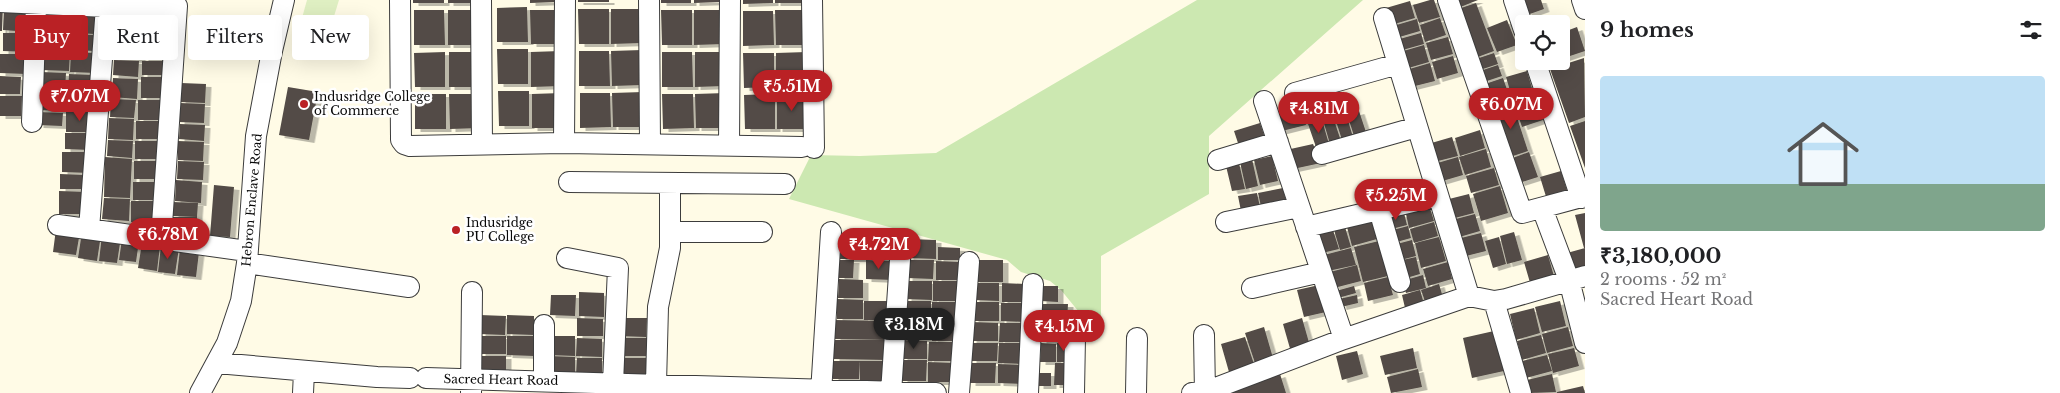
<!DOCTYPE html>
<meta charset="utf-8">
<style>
:root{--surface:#fff;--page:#f6f6f6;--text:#202124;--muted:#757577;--accent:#ba2125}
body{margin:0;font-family:"Libre Baskerville",serif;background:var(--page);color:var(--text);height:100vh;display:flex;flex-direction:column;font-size:19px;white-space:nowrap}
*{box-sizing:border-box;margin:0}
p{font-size:16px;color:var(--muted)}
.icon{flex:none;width:28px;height:28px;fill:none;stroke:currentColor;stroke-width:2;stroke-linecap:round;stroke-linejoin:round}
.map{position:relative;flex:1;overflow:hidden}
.details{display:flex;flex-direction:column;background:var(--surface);width:475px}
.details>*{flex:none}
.banner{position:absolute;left:15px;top:15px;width:475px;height:45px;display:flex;gap:10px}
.tools{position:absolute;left:1515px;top:15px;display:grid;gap:10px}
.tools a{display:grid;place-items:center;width:55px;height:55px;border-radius:5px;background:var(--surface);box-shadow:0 5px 20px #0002;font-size:25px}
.price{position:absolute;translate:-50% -42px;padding:0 11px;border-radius:18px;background:var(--accent);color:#fff;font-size:16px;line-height:32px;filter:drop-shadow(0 1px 2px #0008)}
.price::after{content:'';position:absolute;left:50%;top:30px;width:15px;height:11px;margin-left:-8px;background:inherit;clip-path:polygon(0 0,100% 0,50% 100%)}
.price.active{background:#222;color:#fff}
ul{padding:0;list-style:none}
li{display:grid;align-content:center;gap:10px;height:265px;padding:0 15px}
li span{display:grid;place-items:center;height:155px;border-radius:5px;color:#555}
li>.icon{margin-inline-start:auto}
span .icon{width:90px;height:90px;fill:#fffc;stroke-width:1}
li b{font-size:21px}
h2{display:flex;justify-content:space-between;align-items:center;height:60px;padding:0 15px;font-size:21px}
.pill{padding:0 18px;border-radius:5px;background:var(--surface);box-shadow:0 5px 20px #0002;font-size:18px;line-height:45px}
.pill.active{background:var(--accent);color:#fff}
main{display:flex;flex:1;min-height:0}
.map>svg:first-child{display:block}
</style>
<main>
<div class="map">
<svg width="1585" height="393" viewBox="0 0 1585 393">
<defs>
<filter id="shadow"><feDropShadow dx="5.5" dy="3" stdDeviation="0" flood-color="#0004"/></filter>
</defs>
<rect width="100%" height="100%" fill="#fffbe6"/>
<path fill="#cce8b1" d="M1197 0H1363L1209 136V194L1101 256V328H1092L1061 290 1050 281 1021 272 1007 260 789 199 811 155 860 156 936 153Z"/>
<path fill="#dfefc2" d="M307 0H339L331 26 302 18Z"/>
<path fill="#524b46" filter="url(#shadow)" d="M413 0H444V3H413Z
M448 0H478V3H448Z
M530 0H561V2L530 3Z
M578 0H609V2H578Z
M661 0H691V3H661Z
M694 0H724V2L694 3Z
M743 0H773V3L743 4Z
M775 0H806V3H775Z
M1430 0H1434L1440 17 1419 23 1413 5Z
M1455 0H1478L1458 8Z
M1522 0H1541L1544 9 1527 15Z
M1410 1 1415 18 1391 25 1386 8Z
M1476 3 1494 51 1475 58 1458 9Z
M0 5H3L2 31H0Z
M4 7 30 9 29 32 3 30Z
M527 7 528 42H497V8Z
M145 8H170V31H145Z
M578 9H609V44H579Z
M611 9H641L642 43 611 44Z
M414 10H444L445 45H414Z
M448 10H479V45H448Z
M530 10H561V44H531Z
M661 10H692V45H662Z
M694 10H724L725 44 694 45Z
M775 10H806V45H776Z
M45 11 71 12 70 31 44 30Z
M118 11 143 12 142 30 117 29Z
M743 11H773L774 45 743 46Z
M73 15 96 16 95 34 72 33Z
M1440 18 1446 35 1425 42 1420 25Z
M1417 19 1420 31 1396 38 1393 26Z
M1507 20 1517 45 1497 52 1487 28Z
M1577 27 1585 51 1564 58 1561 50V33Z
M116 30 141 32 140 46 115 44Z
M44 31 70 32V49L43 48Z
M3 33H30V52L3 51Z
M143 33H167V47H143Z
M1421 33 1424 44 1399 51 1396 40Z
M72 34 96 35 95 51 71 50Z
M1448 37 1453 54 1431 60 1426 43Z
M115 45 141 47 140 60 114 59Z
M1424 45 1429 62 1405 69 1400 52Z
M143 49H166V59H143Z
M497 49H528V84H498Z
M43 50 70 51 69 71 42 70Z
M642 50 643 85 612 86 611 51Z
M561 51 562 86 531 87V52Z
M579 51H609L610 86H579Z
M71 52 97 53 96 73 70 72Z
M445 52V87H415L414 53Z
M449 52H479L480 87H449Z
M662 52H692L693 87H662Z
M695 52H725V86L695 87Z
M807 52V87H776V53Z
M743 53H774V87L744 88Z
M1494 53 1498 64 1480 70 1476 59Z
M0 54H26V74L0 73Z
M1453 56 1458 73 1437 79 1432 62Z
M1584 58 1585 117 1569 123 1550 69Z
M114 60 139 61 138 77 113 75Z
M142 61H166V75H142Z
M1430 63 1435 81 1411 87 1406 70Z
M1498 65 1502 76 1484 82 1480 71Z
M1527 71 1534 95 1513 101 1506 77Z
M41 72 66 73 65 91 40 90Z
M69 74 94 75 93 93 68 92Z
M0 76 21 77 20 94H0Z
M141 77H165V98H141Z
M113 78 138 79 137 99 112 97Z
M1503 78 1511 101 1493 107 1485 84Z
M181 83 206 84 205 103 180 102Z
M288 87 318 92 309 140 279 135Z
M1338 90 1344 112 1321 118 1316 95Z
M498 91H529V126H499Z
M39 92 63 93V111L38 110Z
M643 92V127H613L612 93Z
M68 93 92 94 91 111 67 110Z
M562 93 563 128H532V94Z
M580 93H610L611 127 580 128Z
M726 93V128H696L695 94Z
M1313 93 1320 119 1307 121 1301 96Z
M415 94H446V129H415Z
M449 94H480V128L450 129Z
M662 94H693L694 128 663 129Z
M775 94V129H745L744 95Z
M777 94H807L808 129H777Z
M0 96H22L21 116H0Z
M1536 96 1543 120 1522 127 1514 103Z
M111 99 136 100 134 118 110 117Z
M138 100H164V120H138Z
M1512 102 1528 151 1510 157 1494 108Z
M180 103 205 104 204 123 179 122Z
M1301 106 1306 125 1278 132 1273 113Z
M1359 111 1367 135 1355 139 1347 114Z
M38 112 63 113 62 126 38 125Z
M66 112H93V132H66Z
M1346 114 1353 137 1342 140 1335 118Z
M1333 117 1341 141 1330 144 1323 120Z
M109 118 134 119 133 140 108 139Z
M1322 120 1329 144 1316 147 1308 124Z
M136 121H160V139H136Z
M1585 121V168L1570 126Z
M1260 123 1266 141 1240 149 1234 131Z
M180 124 205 125 204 141 179 139Z
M1480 130 1485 148 1460 156 1455 138Z
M65 133H91L90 150 65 149Z
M1452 137 1458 156 1434 162 1428 144Z
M108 140 133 141 132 158 107 156Z
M135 141H160V159H135Z
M178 141 204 142 203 161 178 160Z
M1313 144 1321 163 1293 169 1286 150Z
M1486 149 1491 167 1465 175 1459 157Z
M62 152H90V173L62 172Z
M1529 152 1538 177 1519 183 1510 159Z
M1272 156 1278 181 1260 185 1254 160Z
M105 157 132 159 130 198 104 197Z
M1458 157 1463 175 1439 182 1434 164Z
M1252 159 1258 186 1246 189 1240 162Z
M134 161H158V179H134Z
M178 161 204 162 203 180 177 179Z
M1239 163 1245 189 1232 191 1226 166Z
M1494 168 1499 185 1471 193 1466 176Z
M1561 171 1569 197 1548 203 1540 177Z
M60 174 85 175V189H60Z
M176 180 202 182 201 203 175 201Z
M133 182H157V200H133Z
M214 185 234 187 230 237 210 236Z
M1500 186 1508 213 1481 221 1473 194Z
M1283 188 1287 206 1262 211 1258 193Z
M59 191 87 192V214H59Z
M1257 193 1261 212 1242 216 1238 196Z
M1469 194 1474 213 1451 219 1445 200Z
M104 198 130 199 129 221 102 219Z
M131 201H157V222H131Z
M173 202 198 203 197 217 173 216Z
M1430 208 1434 221 1409 228 1406 214Z
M1404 213 1407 225 1388 230 1385 218Z
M1585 213V248H1584L1575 215Z
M1475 214 1480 231 1456 238 1452 220Z
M172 217H197V231L172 230Z
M1372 221 1377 239 1352 246 1347 227Z
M1434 222 1438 236 1414 243 1410 229Z
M1408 226 1411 238 1393 243 1389 231Z
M1345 227 1351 247 1340 250 1334 230Z
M56 229 80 232 76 255 53 252Z
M1333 230 1339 249 1322 253 1317 235Z
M82 232 101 235 97 261 78 258Z
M1514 232 1522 260 1507 264 1500 236Z
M1481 233 1486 251 1462 257 1457 239Z
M102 235 121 237 117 263 99 261Z
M1439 237 1446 261 1421 268 1415 243Z
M1499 237 1506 264 1493 268 1485 241Z
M869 238H897V259L869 258Z
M122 239 139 241 136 262 119 260Z
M841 239H866V259H840Z
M909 239 936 240V259L908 258Z
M1412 240 1416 256 1397 261 1393 245Z
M1379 241 1388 276 1363 282 1354 247Z
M142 243 160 246 157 271 138 268Z
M161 246 179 248 175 274 158 272Z
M938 247 960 248V260H938Z
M1351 248 1356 265 1328 271 1324 255Z
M1585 248V270L1573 274 1567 253Z
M180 249 199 252 196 277 177 275Z
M1548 255 1555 280 1531 286 1524 262Z
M1416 257 1420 274 1403 279 1398 261Z
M839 260H854L853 278H839Z
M866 260 893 261V280L866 279Z
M908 260H934L933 279 907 278Z
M975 260H1003V282H974Z
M936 261 960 262V280H936Z
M1448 262 1452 279 1428 286 1423 269Z
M1357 265 1361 281 1334 288 1330 272Z
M1423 275 1426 288 1406 293 1402 281Z
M1388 277 1393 295 1368 301 1364 283Z
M839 279 863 280V298H838Z
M906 281H932V300L906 299Z
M933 281H959L958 301H933Z
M974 283H999V301L974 300Z
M1002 283 1026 284V302H1002Z
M1439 284 1444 301 1427 307 1421 290Z
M1319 285 1326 312 1304 317 1297 290Z
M1041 286H1058V302L1041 301Z
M1354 286 1356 293 1338 298 1336 291Z
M1420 290 1425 307 1406 312 1402 295Z
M579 292 604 293V317L579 316Z
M551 295H576L575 316 550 315Z
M1357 295 1358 303 1341 307 1339 299Z
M837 299 863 300V319H837Z
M864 301H889V320H864Z
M906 301H931V318L905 317Z
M1560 301 1566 326 1542 332 1535 307Z
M932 302H956L955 321 932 320Z
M974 302H999V321H973Z
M1001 303H1025V322L1001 321Z
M1042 304H1068L1067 322H1042Z
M1534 308 1540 333 1516 340 1510 314Z
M480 315 506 316 505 335 480 334Z
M507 315 534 316V335L507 334Z
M577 318 603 319V336H577Z
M619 318H647L646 337 618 336Z
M1302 318 1310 346 1291 352 1283 324Z
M903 319 931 320V339H903Z
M835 320 888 321 887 340 835 339Z
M932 322H957L956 341H932Z
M972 322 998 323V341H971Z
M1000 323H1024V342H999Z
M1041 323 1070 324 1069 342H1041Z
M1264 327 1273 358 1255 363 1245 333Z
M1568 327 1573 346 1547 353 1542 334Z
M1494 331 1504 371 1472 378 1463 338Z
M1541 335 1546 353 1522 360 1517 341Z
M480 336H506V354H480Z
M507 336H534V356L507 355Z
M549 336H575V356L548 355Z
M1245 337 1254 364 1229 372 1221 344Z
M577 338 602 339V357L576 356Z
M619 338H647L646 356H619Z
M834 340H886V360L834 359Z
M902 340 927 341V359H902Z
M929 342H955V361H928Z
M971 343H998L997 361H971Z
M999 343H1024L1023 364 998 363Z
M1041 343 1056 344V362H1040Z
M1057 343H1070V362H1057Z
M1413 348 1417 368 1385 375 1380 356Z
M1574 348 1579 366 1553 373 1548 354Z
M1357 351 1363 374 1342 380 1336 356Z
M1547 355 1552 371 1526 378 1522 361Z
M480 356H506V376L479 375Z
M549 356 575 357V377L548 376Z
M577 358H602V377L576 376Z
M619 358H647V378L619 377Z
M902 360H927L926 381H902Z
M833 361H860L859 379H833Z
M860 361H886V381H860Z
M928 362 954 363 953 382H928Z
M971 363H996L995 383H970Z
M1055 363H1071L1070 385H1054Z
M998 364 1023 365 1022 384 998 383Z
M1418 369 1422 387 1391 393 1387 377Z
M1038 373H1051V386H1038Z
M1280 374 1286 393H1222Z
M1552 374 1556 392 1531 393 1527 380Z
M1583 386 1585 393H1557V392Z"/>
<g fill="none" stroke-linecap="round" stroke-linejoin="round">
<g stroke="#3c3c3c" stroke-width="22">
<path id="minor" d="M400 0 401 140 404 144 410 146 564 143 802 147
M481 0 482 144
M649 0 650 143
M812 0 814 148
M1448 0 1522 213 1585 196
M1514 0 1524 30
M1582 0 1585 9
M0 2 106 7 89 229
M106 7 177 6 161 239
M1384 18 1469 296
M1535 61 1581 198
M1295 93 1398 64
M1264 101 1344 339
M32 122 36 5
M564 143 565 0
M729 145 730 0
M1322 154 1417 127
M1218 160 1278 142
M569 182 785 184
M1542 208 1569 280 1585 343
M1379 210 1400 282
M1226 222 1299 207
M58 225 247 251
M1306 227 1438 196
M670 232H762
M567 258 618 268 613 383
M247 263 409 287
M1252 288 1321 272
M1494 301 1521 393
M1204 335 1205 393
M217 363 377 377 410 378
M426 378 936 393
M544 381V325
M656 384 658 307 670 248V183
M471 392 472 292
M200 393 227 343 241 301 247 263 256 136 272 51 284 0
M303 393 304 372
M821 393 831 232
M891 393 901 245
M959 393 969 262
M1028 393 1033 284
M1074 393 1075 337
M1136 393 1137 338
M1192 393 1205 392 1344 339 1469 296 1494 301 1506 299 1585 276"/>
</g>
<use href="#minor" stroke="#fff" stroke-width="20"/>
</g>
<g fill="#ba2125" stroke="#fff" stroke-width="2">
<circle cx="304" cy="104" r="5"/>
<circle cx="456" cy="230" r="5"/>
</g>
<g text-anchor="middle" stroke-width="5" stroke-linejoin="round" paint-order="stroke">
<g font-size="12" fill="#090909" stroke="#fff" text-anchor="start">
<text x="314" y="101">Indusridge College<tspan x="314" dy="14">of Commerce</tspan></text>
<text x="466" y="227">Indusridge<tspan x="466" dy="14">PU College</tspan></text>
</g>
<g font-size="12" fill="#090909" stroke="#fff">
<text transform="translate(252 200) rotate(-85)" y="4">Hebron Enclave Road</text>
<text transform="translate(501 380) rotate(1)" y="4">Sacred Heart Road</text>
</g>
</g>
</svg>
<div class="tools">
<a><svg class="icon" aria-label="locate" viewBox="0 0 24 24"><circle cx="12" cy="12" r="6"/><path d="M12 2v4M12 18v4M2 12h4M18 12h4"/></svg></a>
</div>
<b class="price" style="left:792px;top:112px">₹5.51M</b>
<b class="price" style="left:80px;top:122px">₹7.07M</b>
<b class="price" style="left:1511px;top:130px">₹6.07M</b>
<b class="price" style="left:1319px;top:134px">₹4.81M</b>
<b class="price" style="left:1396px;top:221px">₹5.25M</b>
<b class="price" style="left:168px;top:260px">₹6.78M</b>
<b class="price" style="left:879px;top:270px">₹4.72M</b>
<b class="price active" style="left:914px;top:350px">₹3.18M</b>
<b class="price" style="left:1064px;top:352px">₹4.15M</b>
<div class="banner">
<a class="pill active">Buy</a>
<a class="pill">Rent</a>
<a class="pill">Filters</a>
<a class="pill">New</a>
</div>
</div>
<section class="details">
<h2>9 homes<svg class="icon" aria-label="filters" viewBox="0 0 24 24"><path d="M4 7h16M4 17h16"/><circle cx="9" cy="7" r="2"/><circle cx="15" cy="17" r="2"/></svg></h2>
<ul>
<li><span style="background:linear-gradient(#bfe0f5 70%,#7fa58c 0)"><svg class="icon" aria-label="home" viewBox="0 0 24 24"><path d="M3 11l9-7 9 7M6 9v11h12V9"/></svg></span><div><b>₹3,180,000</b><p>2 rooms · 52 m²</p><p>Sacred Heart Road</p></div></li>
</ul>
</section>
</main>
